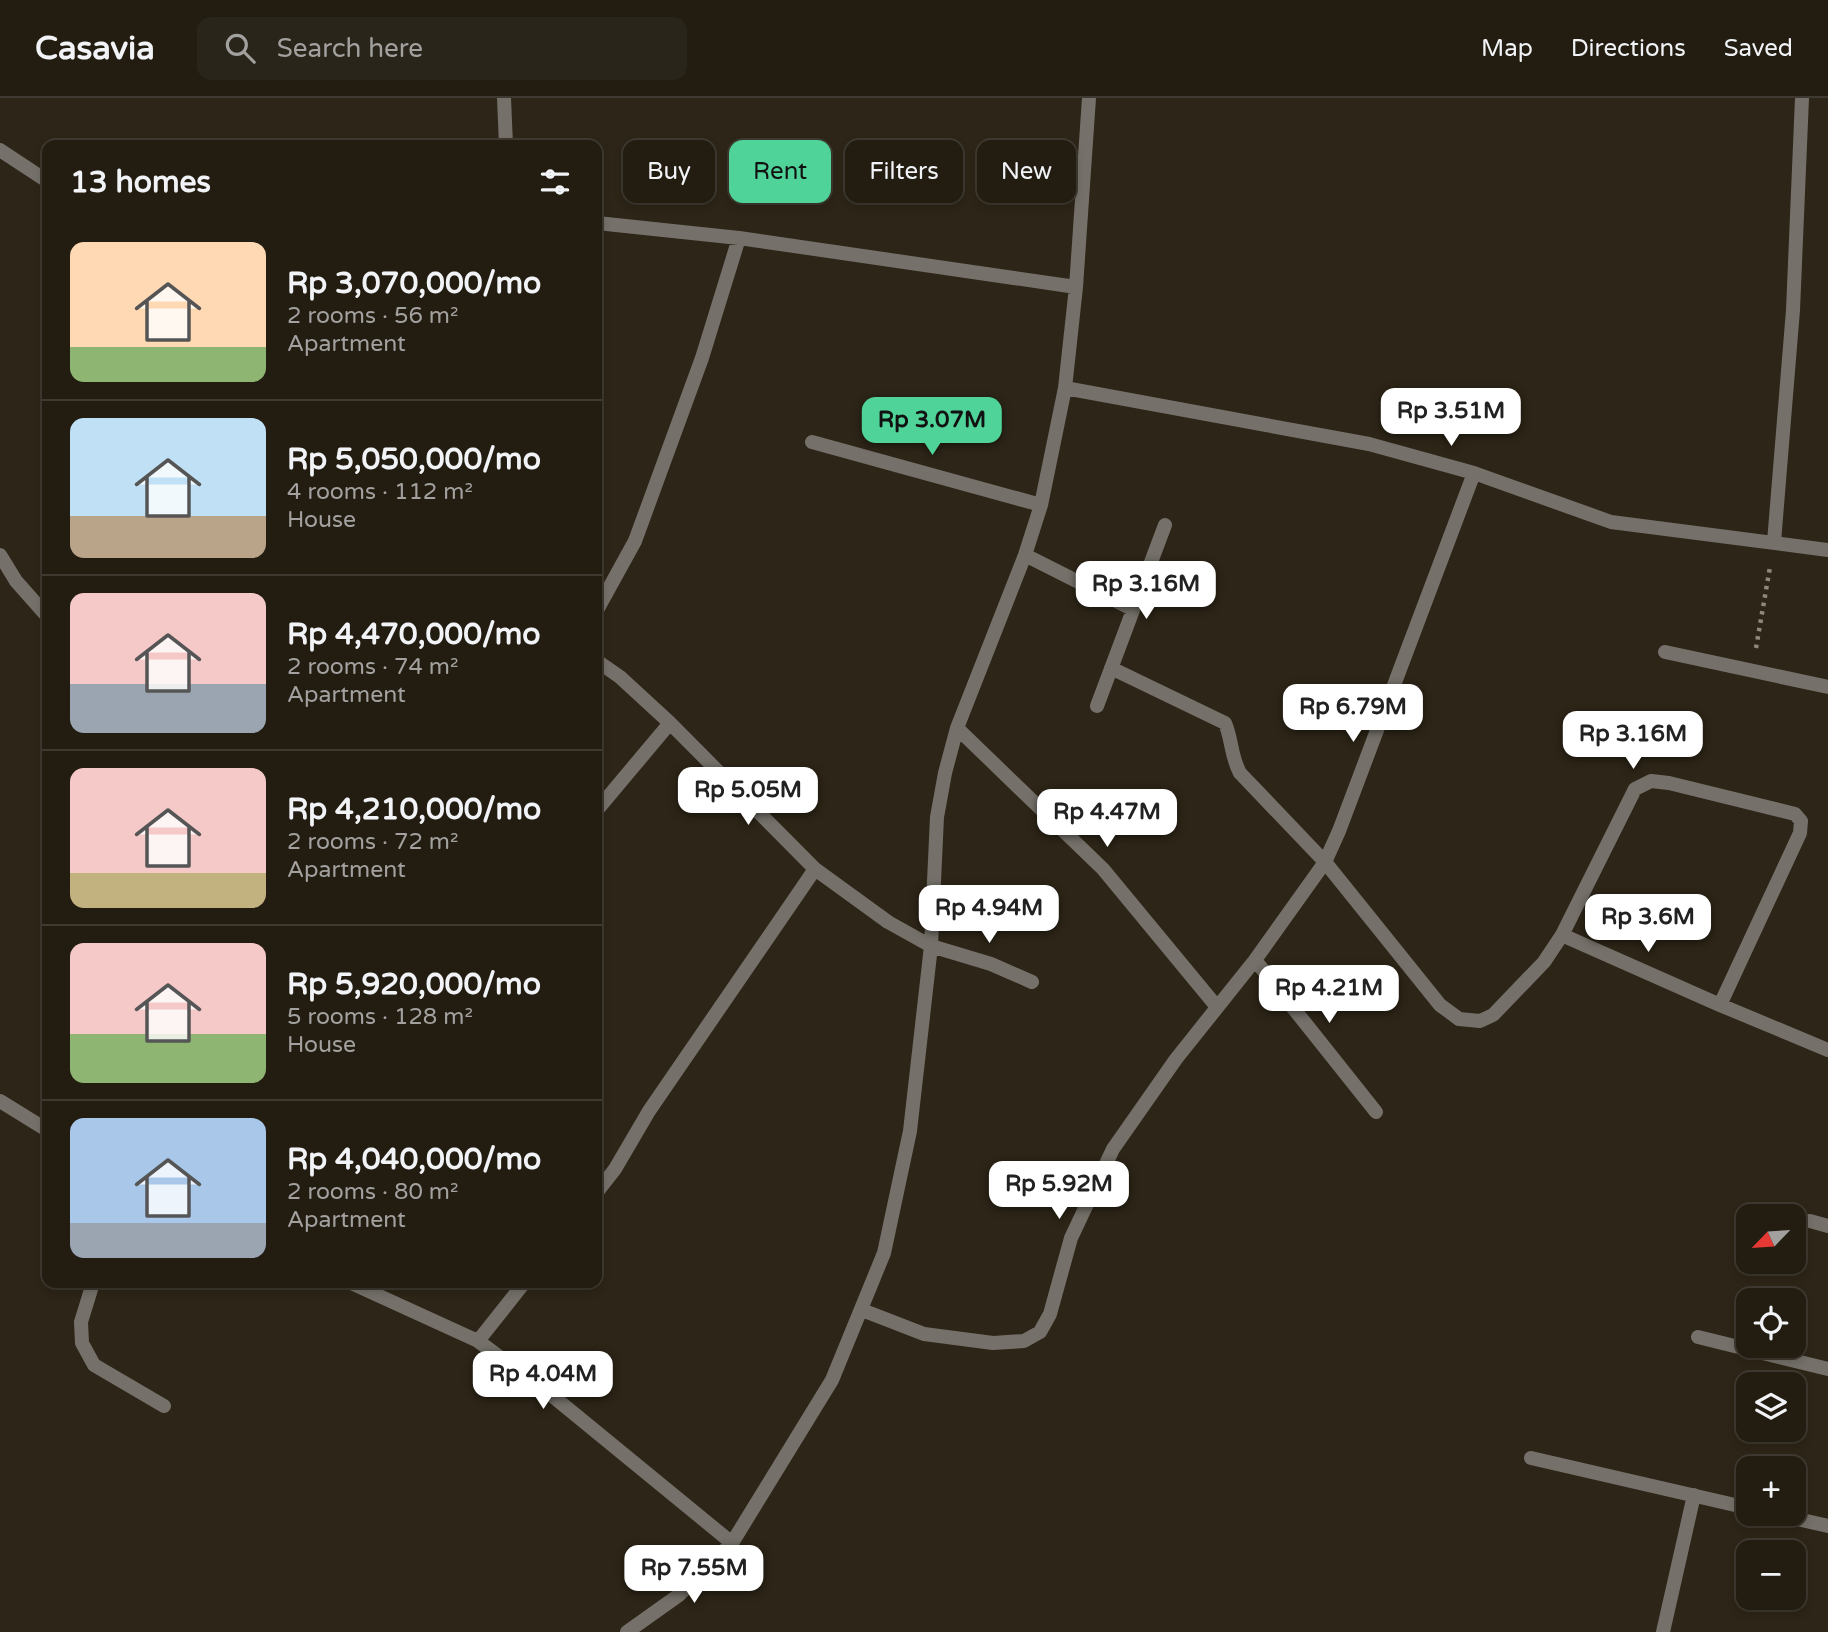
<!DOCTYPE html>
<meta charset="utf-8">
<style>
:root{--surface:#221c11;--page:#2a251a;--text:#f1f3f6;--muted:#a2a19f;--line:#3f3a31;--accent:#4fd399}
body{margin:0;font-family:"Varela Round",sans-serif;background:var(--page);color:var(--text);height:100vh;display:flex;flex-direction:column;font-size:26px;white-space:nowrap}
*{box-sizing:border-box;margin:0}
p{font-size:23px;color:var(--muted)}
.icon{flex:none;width:38px;height:38px;fill:none;stroke:currentColor;stroke-width:2;stroke-linecap:round;stroke-linejoin:round}
.map{position:relative;flex:1;overflow:hidden}
.details{position:absolute;left:42px;top:42px;width:560px;height:1148px;display:flex;flex-direction:column;background:var(--surface);border-radius:14px;box-shadow:0 4px 10px #0003,0 0 0 2px var(--line)}
.details>*{flex:none}
.banner{position:absolute;left:623px;top:42px;width:665px;height:63px;display:flex;gap:14px}
.needle{width:46px;rotate:245deg}
.fabs{position:absolute;left:1736px;top:1106px;display:grid;gap:14px}
.fabs a{display:grid;place-items:center;width:70px;height:70px;border-radius:14px;background:var(--surface);box-shadow:0 4px 10px #0003,0 0 0 2px var(--line);font-size:35px}
.price{position:absolute;translate:-50% -60px;padding:0 16px;border-radius:14px;background:#fff;color:#222;font-size:23px;line-height:46px;filter:drop-shadow(0 2px 4px #0008)}
.price::after{content:'';position:absolute;left:50%;top:42px;width:21px;height:16px;margin-left:-10px;background:inherit;clip-path:polygon(0 0,100% 0,50% 100%)}
.price.current{background:var(--accent);color:#111}
ul{padding:0;list-style:none}
li{display:flex;align-items:center;gap:21px;height:175px;padding:0 28px}
li+li{border-top:2px solid var(--line)}
li span{display:grid;place-items:center;flex:none;width:196px;height:140px;border-radius:14px;color:#555}
li>.icon{margin-inline-start:auto}
span .icon{width:84px;height:84px;fill:#fffc;stroke-width:1}
li b{font-size:30px}
h2{display:flex;justify-content:space-between;align-items:center;height:84px;padding:0 28px;font-size:30px}
.tag{padding:0 24px;border-radius:14px;background:var(--surface);box-shadow:0 4px 10px #0003,0 0 0 2px var(--line);font-size:24px;line-height:63px}
.tag.current{background:var(--accent);color:#111}
header{display:flex;align-items:center;gap:42px;box-sizing:border-box;height:98px;padding:0 35px;background:var(--surface);border-bottom:2px solid var(--line)}
header strong{font-size:33px}
nav{display:flex;gap:38px;margin-inline-start:auto;font-size:24px}
.search{width:490px;height:63px;background:var(--page);display:flex;align-items:center;gap:18px;box-sizing:border-box;padding:0 24px;border-radius:14px;color:var(--muted);font-size:26px}
.map>svg:first-child{display:block}
</style>
<header>
<strong>Casavia</strong>
<div class="search"><svg class="icon" aria-label="search" viewBox="0 0 24 24"><circle cx="10" cy="10" r="6"/><path d="M15 15l6 6"/></svg>Search here</div>
<nav><a>Map</a><a>Directions</a><a>Saved</a></nav>
</header>
<div class="map">
<svg width="1828" height="1534" viewBox="0 0 1828 1534">
<rect width="100%" height="100%" fill="#2d2517"/>
<g fill="none" stroke-linecap="round" stroke-linejoin="round">
<path stroke="#8f887c" stroke-width="4.5" stroke-dasharray="3.5 5" stroke-linecap="butt" d="M1756 550 1770 469"/>
<path stroke="#75716a" stroke-width="14" d="M504 0 506 47
M0 52 47 83
M597 125 739 140 1076 189
M1065 290 1369 346 1474 375 1611 424 1828 452
M812 344 1041 407
M1774 444 1793 212 1802 0
M0 457 16 483 47 518
M1025 457 1132 511
M597 512 635 443 702 260 739 140
M1665 554 1828 589
M597 563 620 579 670 625 815 771 888 824 931 848 991 866 1032 884
M1111 570 1225 625C1232 641 1231 659 1240 675L1325 764 1440 907 1459 921 1480 923 1493 917 1544 864 1562 837 1635 691 1651 683 1669 685 1795 716 1801 723 1800 735 1720 907 1828 952
M1097 608 1165 427
M957 630 1103 771 1217 909
M597 712 670 625
M1562 837 1720 907
M1255 862 1376 1014
M0 1003 47 1032
M597 1094 615 1071 649 1013 815 771
M1810 1123 1828 1128
M93 1185 81 1224 82 1245 94 1267 164 1308
M351 1185 478 1243 555 1300 732 1445
M862 1212 924 1236 993 1245 1024 1243 1040 1234 1050 1216 1071 1140 1113 1051 1176 961 1255 862 1325 764 1339 733 1474 375
M1698 1239 1828 1271
M478 1243 524 1185
M1531 1360 1748 1410
M1775 1416 1828 1428
M627 1534 679 1497 732 1445 832 1282 884 1155 910 1033 931 848 937 719 945 675 957 630 1025 457 1041 407 1065 290 1076 189 1089 0
M1663 1534 1694 1397"/>
</g>
</svg>
<div class="fabs">
<a><svg class="needle" viewBox="-14 -14 28 28"><path d="M0-13l5 13h-10z" fill="#e53935"/><path d="M0 13l5-13h-10z" fill="#a2a19f"/></svg></a>
<a><svg class="icon" aria-label="locate" viewBox="0 0 24 24"><circle cx="12" cy="12" r="6"/><path d="M12 2v4M12 18v4M2 12h4M18 12h4"/></svg></a>
<a><svg class="icon" aria-label="layers" viewBox="0 0 24 24"><path d="M12 4l9 5-9 5-9-5zM3 14l9 5 9-5"/></svg></a>
<a>+</a>
<a>−</a>
</div>
<b class="price" style="left:1451px;top:350px">Rp 3.51M</b>
<b class="price current" style="left:932px;top:359px">Rp 3.07M</b>
<b class="price" style="left:1146px;top:523px">Rp 3.16M</b>
<b class="price" style="left:1353px;top:646px">Rp 6.79M</b>
<b class="price" style="left:1633px;top:673px">Rp 3.16M</b>
<b class="price" style="left:748px;top:729px">Rp 5.05M</b>
<b class="price" style="left:1107px;top:751px">Rp 4.47M</b>
<b class="price" style="left:989px;top:847px">Rp 4.94M</b>
<b class="price" style="left:1648px;top:856px">Rp 3.6M</b>
<b class="price" style="left:1329px;top:927px">Rp 4.21M</b>
<b class="price" style="left:1059px;top:1123px">Rp 5.92M</b>
<b class="price" style="left:543px;top:1313px">Rp 4.04M</b>
<b class="price" style="left:694px;top:1507px">Rp 7.55M</b>
<div class="banner">
<a class="tag">Buy</a>
<a class="tag current">Rent</a>
<a class="tag">Filters</a>
<a class="tag">New</a>
</div>
<section class="details">
<h2>13 homes<svg class="icon" aria-label="filters" viewBox="0 0 24 24"><path d="M4 7h16M4 17h16"/><circle cx="9" cy="7" r="2"/><circle cx="15" cy="17" r="2"/></svg></h2>
<ul>
<li><span style="background:linear-gradient(#ffd9b3 75%,#8fb573 0)"><svg class="icon" aria-label="home" viewBox="0 0 24 24"><path d="M3 11l9-7 9 7M6 9v11h12V9"/></svg></span><div><b>Rp 3,070,000/mo</b><p>2 rooms · 56 m²</p><p>Apartment</p></div></li>
<li><span style="background:linear-gradient(#bfe0f5 70%,#b9a48a 0)"><svg class="icon" aria-label="home" viewBox="0 0 24 24"><path d="M3 11l9-7 9 7M6 9v11h12V9"/></svg></span><div><b>Rp 5,050,000/mo</b><p>4 rooms · 112 m²</p><p>House</p></div></li>
<li><span style="background:linear-gradient(#f6c9c9 65%,#9aa5b1 0)"><svg class="icon" aria-label="home" viewBox="0 0 24 24"><path d="M3 11l9-7 9 7M6 9v11h12V9"/></svg></span><div><b>Rp 4,470,000/mo</b><p>2 rooms · 74 m²</p><p>Apartment</p></div></li>
<li><span style="background:linear-gradient(#f6c9c9 75%,#c2b280 0)"><svg class="icon" aria-label="home" viewBox="0 0 24 24"><path d="M3 11l9-7 9 7M6 9v11h12V9"/></svg></span><div><b>Rp 4,210,000/mo</b><p>2 rooms · 72 m²</p><p>Apartment</p></div></li>
<li><span style="background:linear-gradient(#f6c9c9 65%,#8fb573 0)"><svg class="icon" aria-label="home" viewBox="0 0 24 24"><path d="M3 11l9-7 9 7M6 9v11h12V9"/></svg></span><div><b>Rp 5,920,000/mo</b><p>5 rooms · 128 m²</p><p>House</p></div></li>
<li><span style="background:linear-gradient(#a9c7e8 75%,#9aa5b1 0)"><svg class="icon" aria-label="home" viewBox="0 0 24 24"><path d="M3 11l9-7 9 7M6 9v11h12V9"/></svg></span><div><b>Rp 4,040,000/mo</b><p>2 rooms · 80 m²</p><p>Apartment</p></div></li>
</ul>
</section>
</div>
